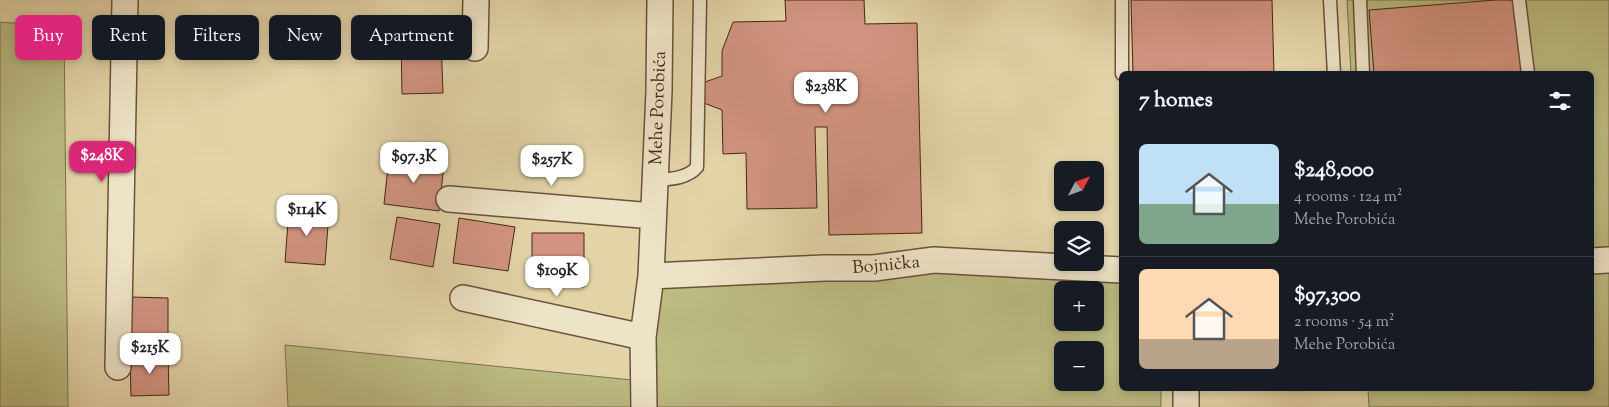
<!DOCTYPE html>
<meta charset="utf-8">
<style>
:root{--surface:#171b24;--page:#20242c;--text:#f1f3f6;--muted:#9ea1a6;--line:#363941;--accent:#db2777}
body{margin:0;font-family:"Sorts Mill Goudy",serif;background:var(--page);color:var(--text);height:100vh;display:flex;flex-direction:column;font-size:19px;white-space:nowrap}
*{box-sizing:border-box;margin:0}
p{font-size:16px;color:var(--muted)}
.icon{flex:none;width:28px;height:28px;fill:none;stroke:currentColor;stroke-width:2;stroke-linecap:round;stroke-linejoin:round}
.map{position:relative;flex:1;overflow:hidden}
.panel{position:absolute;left:1119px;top:71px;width:475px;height:320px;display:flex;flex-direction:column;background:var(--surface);border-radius:8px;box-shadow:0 2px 8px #0003}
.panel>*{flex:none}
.hud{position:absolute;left:15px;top:15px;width:475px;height:45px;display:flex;gap:10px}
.needle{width:32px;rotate:49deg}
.tools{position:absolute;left:1054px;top:161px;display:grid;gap:10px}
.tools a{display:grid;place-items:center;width:50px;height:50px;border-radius:8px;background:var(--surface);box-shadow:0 2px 8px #0003;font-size:25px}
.price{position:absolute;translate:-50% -42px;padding:0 11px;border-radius:10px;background:#fff;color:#222;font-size:16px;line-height:32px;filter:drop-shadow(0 1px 2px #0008)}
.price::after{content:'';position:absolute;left:50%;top:30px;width:15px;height:11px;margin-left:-8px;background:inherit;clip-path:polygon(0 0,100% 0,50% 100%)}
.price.active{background:var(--accent);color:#fff}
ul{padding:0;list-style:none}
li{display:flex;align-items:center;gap:15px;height:125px;padding:0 20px}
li+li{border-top:1px solid var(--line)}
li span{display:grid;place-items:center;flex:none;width:140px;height:100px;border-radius:8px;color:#555}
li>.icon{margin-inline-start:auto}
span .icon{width:60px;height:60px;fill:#fffc;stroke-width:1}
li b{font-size:21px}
h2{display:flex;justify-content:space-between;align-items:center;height:60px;padding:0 20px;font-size:21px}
.pill{padding:0 18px;border-radius:8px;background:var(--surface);box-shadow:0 2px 8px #0003;font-size:18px;line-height:45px}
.pill.active{background:var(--accent);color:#fff}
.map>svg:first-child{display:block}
</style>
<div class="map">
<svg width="1609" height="407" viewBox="0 0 1609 407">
<rect width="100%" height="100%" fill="#e3d4a8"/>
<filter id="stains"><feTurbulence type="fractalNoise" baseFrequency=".004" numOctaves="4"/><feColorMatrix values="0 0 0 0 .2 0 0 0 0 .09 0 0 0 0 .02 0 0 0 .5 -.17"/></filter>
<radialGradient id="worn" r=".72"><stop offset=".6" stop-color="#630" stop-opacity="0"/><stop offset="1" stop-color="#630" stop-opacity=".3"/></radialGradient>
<path fill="#bbbb82" stroke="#7e714d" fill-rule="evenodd" d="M1347 0H1609V407H1369L1368 389H1591V74H1351Z
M0 22 64 27 68 407H0Z
M1121 260V389H1161V407H288L285 345 642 381 649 268ZM1062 290H1095V322H1062ZM1062 350H1095V382H1062Z"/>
<path fill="#d29481" stroke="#422718" d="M785 0H864L865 24 917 23 922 233 829 235 827 127H815L817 208 747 209 746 153 723 154 722 110 704 103 705 82 722 76V51L733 22 786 21Z
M1131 0H1272L1274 74H1133Z
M1496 0H1518L1524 74H1374L1369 10Z
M441 38 443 93 402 94 401 39Z
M389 158 444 164 439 211 384 204Z
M289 209 329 212 325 265 285 262Z
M397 217 440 224 433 267 390 259Z
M459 218 515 227 508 271 453 263Z
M532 233H584V287H532Z
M131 297 168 298V340H130Z
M168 353 169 395 131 396 130 354Z"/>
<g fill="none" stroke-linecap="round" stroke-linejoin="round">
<g stroke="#6a523c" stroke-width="15">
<path id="lane" d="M1122 0V74
M1330 0 1334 74
M1360 0 1363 74
M1519 0 1528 74
M655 180C669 179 687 179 697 167L700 0"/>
</g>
<g stroke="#6a523c" stroke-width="28">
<path id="street" d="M475 48 476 0
M449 199 653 216
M1591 261 1609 260
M651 276 824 268H874L934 260 1121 270
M463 298 643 337
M118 367 125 0
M1186 389V407
M644 407 643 337 651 276 659 91 660 0"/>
</g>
<use href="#lane" stroke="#ede3c6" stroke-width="12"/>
<use href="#street" stroke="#ede3c6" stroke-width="25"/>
</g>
<g text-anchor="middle" stroke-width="4.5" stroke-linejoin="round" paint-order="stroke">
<g font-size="18" fill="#422718" stroke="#ede3c6">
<text transform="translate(657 108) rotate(-88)" y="6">Mehe Porobića</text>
<text transform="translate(886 264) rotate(-5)" y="6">Bojnička</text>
</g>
</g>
<rect width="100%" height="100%" filter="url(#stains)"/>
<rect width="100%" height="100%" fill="url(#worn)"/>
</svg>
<div class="tools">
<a><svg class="needle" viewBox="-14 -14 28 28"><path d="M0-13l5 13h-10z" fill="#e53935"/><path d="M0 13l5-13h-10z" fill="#9ea1a6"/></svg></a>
<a><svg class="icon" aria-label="layers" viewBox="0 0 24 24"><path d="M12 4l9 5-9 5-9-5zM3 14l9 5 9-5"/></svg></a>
<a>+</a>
<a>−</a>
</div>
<b class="price" style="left:826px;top:114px">$238K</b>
<b class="price active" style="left:102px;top:183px">$248K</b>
<b class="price" style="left:414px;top:184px">$97.3K</b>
<b class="price" style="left:552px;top:187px">$257K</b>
<b class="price" style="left:307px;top:237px">$114K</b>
<b class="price" style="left:557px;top:298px">$109K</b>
<b class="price" style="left:150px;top:375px">$215K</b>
<div class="hud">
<a class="pill active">Buy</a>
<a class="pill">Rent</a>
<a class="pill">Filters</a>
<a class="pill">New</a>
<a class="pill">Apartment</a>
</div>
<section class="panel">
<h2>7 homes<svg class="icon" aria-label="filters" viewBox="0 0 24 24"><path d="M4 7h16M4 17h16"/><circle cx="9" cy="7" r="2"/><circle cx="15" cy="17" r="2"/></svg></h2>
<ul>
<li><span style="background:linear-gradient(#bfe0f5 60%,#7fa58c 0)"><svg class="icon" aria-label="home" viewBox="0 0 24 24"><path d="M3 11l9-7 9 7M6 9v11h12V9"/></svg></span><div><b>$248,000</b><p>4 rooms · 124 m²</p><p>Mehe Porobića</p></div></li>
<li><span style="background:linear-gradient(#ffd9b3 70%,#b9a48a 0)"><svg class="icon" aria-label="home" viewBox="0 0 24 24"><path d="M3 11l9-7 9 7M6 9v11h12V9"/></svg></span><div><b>$97,300</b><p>2 rooms · 54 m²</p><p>Mehe Porobića</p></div></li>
</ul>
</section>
</div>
